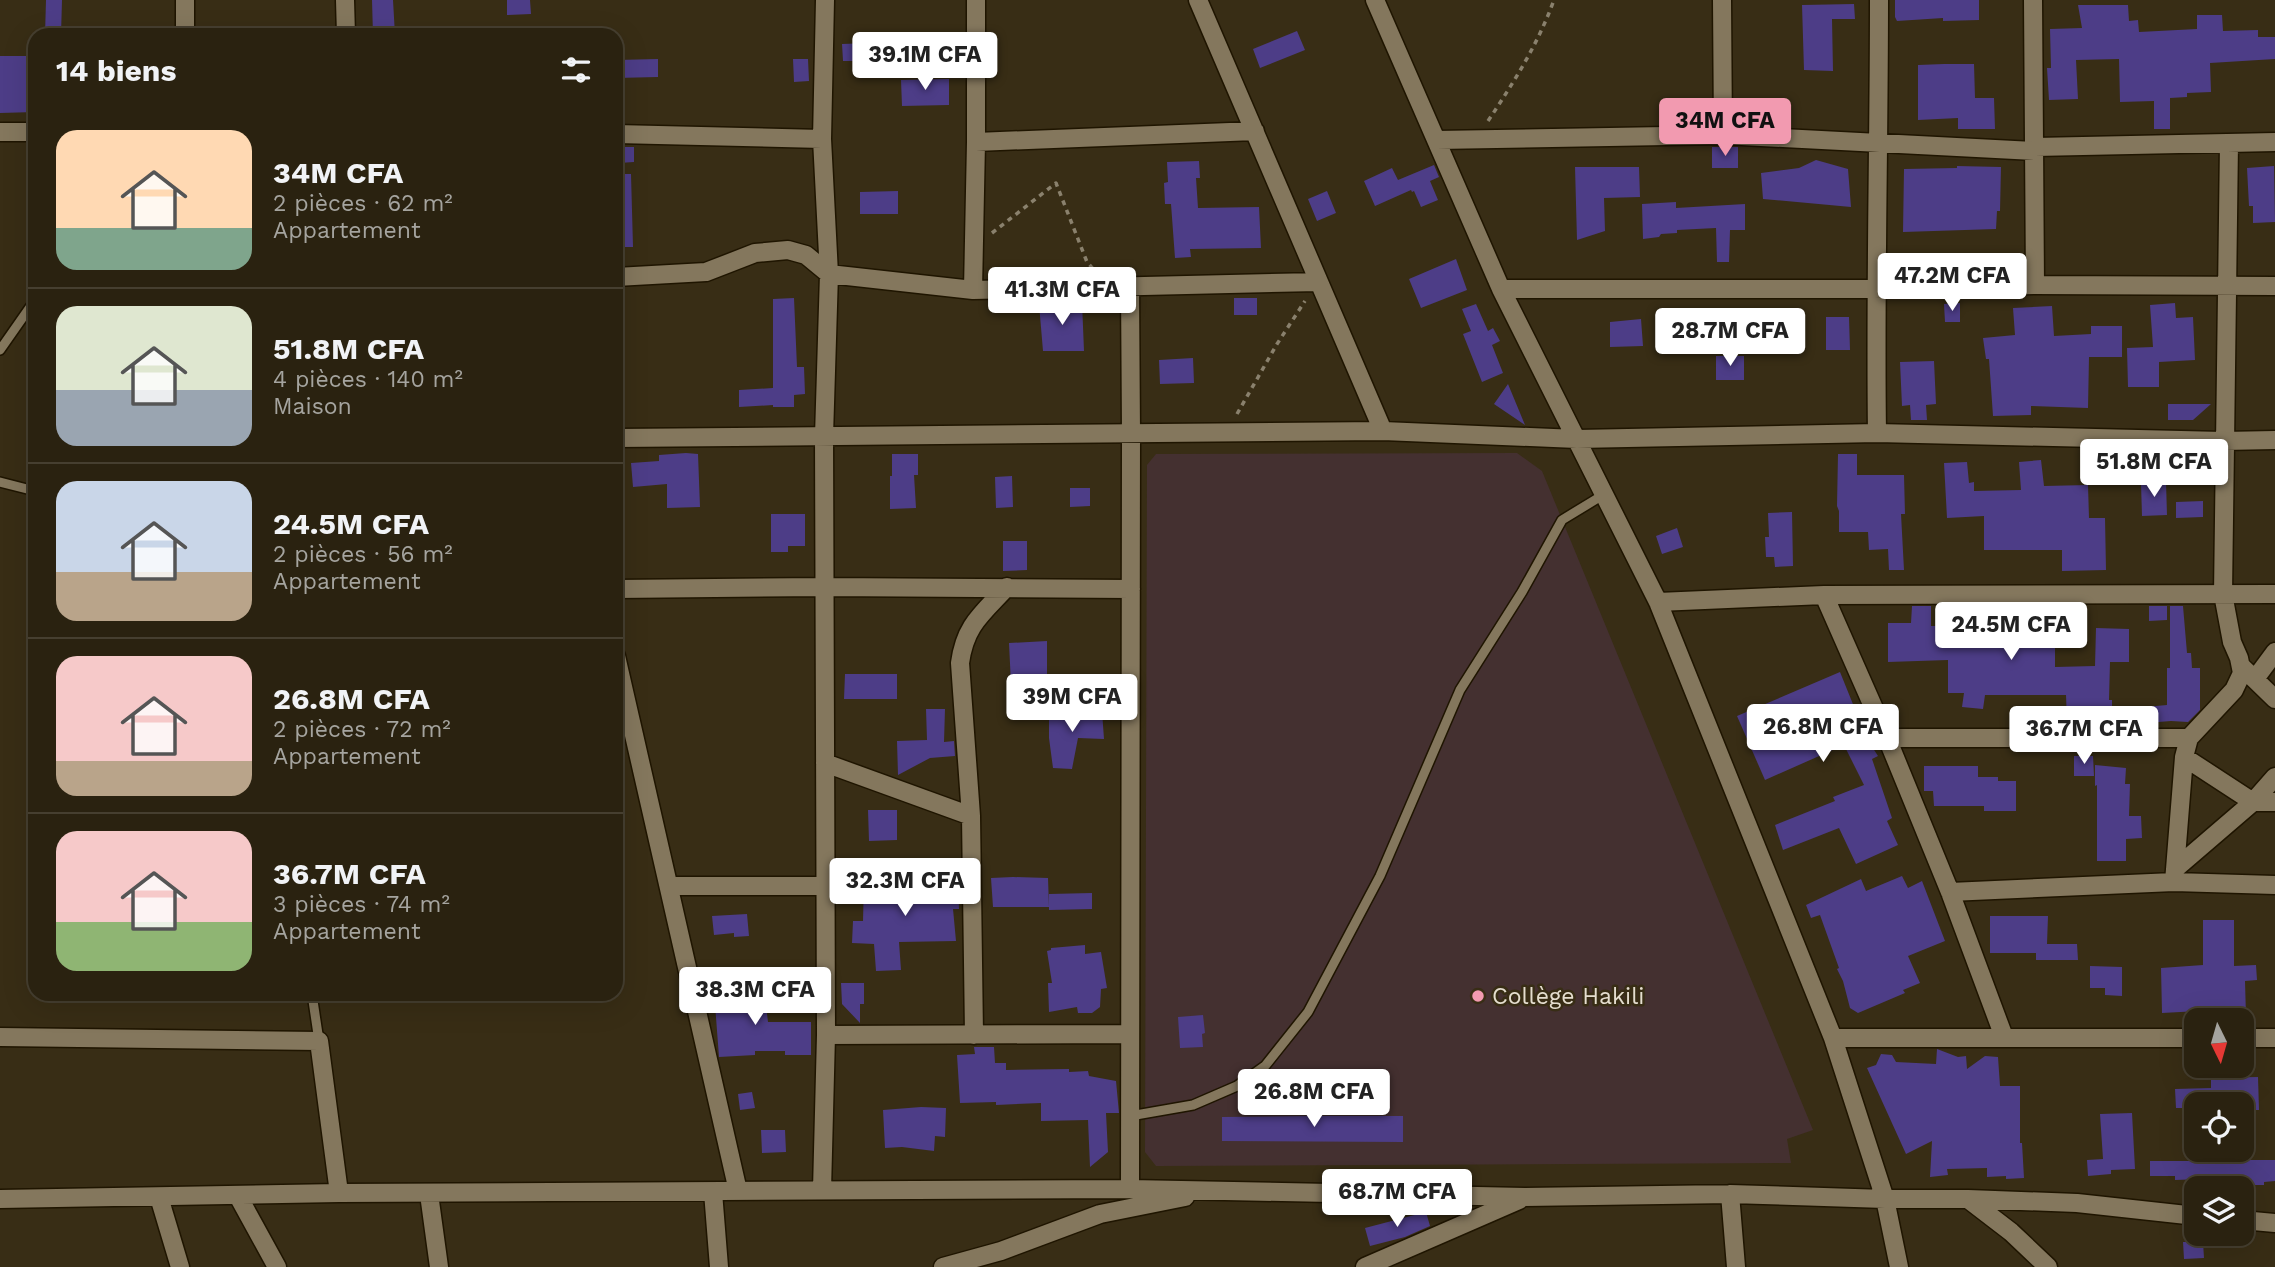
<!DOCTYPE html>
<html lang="fr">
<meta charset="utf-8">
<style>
:root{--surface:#2a2210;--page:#362f1e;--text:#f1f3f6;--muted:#a5a49f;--line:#463f30;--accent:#f29ab0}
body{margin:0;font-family:"Work Sans",sans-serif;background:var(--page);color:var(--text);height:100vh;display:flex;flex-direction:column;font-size:26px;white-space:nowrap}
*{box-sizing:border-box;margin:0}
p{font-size:23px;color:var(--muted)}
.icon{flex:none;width:38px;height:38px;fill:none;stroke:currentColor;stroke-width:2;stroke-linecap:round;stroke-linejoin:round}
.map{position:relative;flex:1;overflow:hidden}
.sheet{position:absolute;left:28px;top:28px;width:595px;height:973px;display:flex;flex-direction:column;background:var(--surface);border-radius:21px;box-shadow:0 7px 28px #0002,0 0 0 2px var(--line)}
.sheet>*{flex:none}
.needle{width:46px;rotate:175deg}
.tools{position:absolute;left:2184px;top:1008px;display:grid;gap:14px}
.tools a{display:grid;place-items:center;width:70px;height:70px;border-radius:14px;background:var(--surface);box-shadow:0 7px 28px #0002,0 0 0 2px var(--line);font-size:35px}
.price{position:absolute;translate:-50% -60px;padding:0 16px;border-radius:7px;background:#fff;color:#222;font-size:23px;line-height:46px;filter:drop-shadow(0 2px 4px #0008)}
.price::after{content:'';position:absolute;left:50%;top:42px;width:21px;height:16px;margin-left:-10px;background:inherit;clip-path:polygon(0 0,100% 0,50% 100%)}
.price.current{background:var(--accent);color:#111}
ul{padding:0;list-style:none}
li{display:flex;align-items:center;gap:21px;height:175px;padding:0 28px}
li+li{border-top:2px solid var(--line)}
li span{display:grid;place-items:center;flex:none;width:196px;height:140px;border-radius:21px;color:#555}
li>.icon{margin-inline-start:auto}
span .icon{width:84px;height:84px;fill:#fffc;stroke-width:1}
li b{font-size:30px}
h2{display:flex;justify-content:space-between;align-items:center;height:84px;padding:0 28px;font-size:30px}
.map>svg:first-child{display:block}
</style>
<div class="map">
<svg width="2275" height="1267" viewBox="0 0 2275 1267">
<rect width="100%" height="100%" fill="#382d15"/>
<path fill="#443030" d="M1517 453 1542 471 1813 1130 1787 1139 1791 1163 1156 1166 1145 1152 1147 465 1156 454Z"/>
<path fill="#4d3d87" d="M46 0H62L61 35H45Z
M372 0H393L395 35H373Z
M507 0H530L531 14 507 15Z
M1895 0H1979V20L1943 21V18L1897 21 1895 17Z
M1854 4 1855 19H1832L1833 71 1804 70 1802 5Z
M2078 5H2128L2129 21 2138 20 2139 32 2197 29V15H2222L2223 31 2258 30V37H2275V59L2210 63 2211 92 2187 93V97L2170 98V129H2154V101L2120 102 2119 59 2076 60 2078 99 2049 100 2047 68H2051L2050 29 2082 28Z
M1297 31 1305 50 1260 68 1253 49Z
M896 42 897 73 863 74 862 61H843L842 44Z
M0 56H35V112L0 113Z
M658 59V77L616 78V60Z
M793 59H808L809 81 794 82Z
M1944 64H1974L1975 98H1994L1995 129H1958V118L1918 120V65Z
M949 79V105L902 106 901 80Z
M619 147H634V162L619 163Z
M1712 147H1738V168H1712Z
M1816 160 1848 169 1851 207 1763 199 1761 173 1799 168Z
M1199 161 1200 178H1196L1198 208 1259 207 1261 248 1190 249 1191 257 1175 258 1171 204H1165L1164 183 1168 182 1167 162Z
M1434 165 1439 177 1430 181 1438 200 1421 207 1414 191 1412 192 1411 190 1375 206 1364 181 1392 168 1398 180Z
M1957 166 2001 167 2000 211H1997L1996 229 1903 232 1904 169 1957 168Z
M2274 166 2275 222 2253 223V206H2249L2247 168Z
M1575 167H1639L1640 197 1604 198 1605 231 1577 240Z
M616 174H631L633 247H616Z
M898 191V214H860V192Z
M1327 191 1336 213 1317 221 1308 199Z
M1676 202V208L1745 204V230H1730L1729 262H1717L1716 228 1677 230V233L1661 234 1659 237 1643 239 1642 204Z
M1456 259 1467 290 1421 308 1409 279Z
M794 298 797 367H804L805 394 794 395V407H773V405L739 407V390L773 388V299Z
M1234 298H1257V315H1234Z
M1082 302 1084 351H1043L1039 304Z
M1960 303V322H1945L1944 304Z
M2175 303 2176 318 2193 317 2195 360 2159 362V387H2128L2127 348 2153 347 2150 305Z
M1476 304 1488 331 1493 328 1500 341 1492 345 1503 373 1482 382 1463 334 1471 331 1462 309Z
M2052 306 2054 336 2091 334V326H2122V357H2089L2088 408 2031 406V415L1993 416 1989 359H1986L1983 338 2015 335 2013 308Z
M1826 317H1849L1850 350H1826Z
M1641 319 1643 346 1610 347V322Z
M1712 330V350L1685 351 1684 331Z
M1716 356H1744V380H1716Z
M1193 358 1194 383 1160 384 1159 360Z
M1934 361 1936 404 1926 405 1927 420H1911L1910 405 1902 406 1900 362Z
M1508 384 1525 425 1494 404Z
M2168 404H2211L2193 420H2168Z
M686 453 698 454 700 507 667 508V484L633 487 631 463 659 461V455Z
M892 454H918V475H914L916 508 890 509V476H892Z
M1838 454H1857V475H1904L1905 514H1901L1904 570H1889L1888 549 1869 550 1868 532H1839V511L1837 506Z
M2041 460 2044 486 2088 485 2089 518H2105L2106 570 2062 571V550H1984V516L1947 518 1944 463 1967 462 1969 483 1974 482V491L2021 490 2019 462Z
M1012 476 1013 507 996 508 995 477Z
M2166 482 2167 515 2142 516 2141 483Z
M1070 488H1090V506L1070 507Z
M2203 501V517L2176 518V502Z
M1792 512 1793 566 1775 567 1774 557H1766L1765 537H1769L1768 513Z
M771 514H805V546H788V552H771Z
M1677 528 1683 547 1662 554 1656 536Z
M1003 541H1027V570L1003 571Z
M1912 606H1931V626H1939V629L1982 626V616H2010V628H2055V667L2095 666 2096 628 2129 629V662H2110L2109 700H2112V722H2067L2066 695H1985L1983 709 1962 707 1964 693H1948V660L1888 662V623H1911Z
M2149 606H2167V620L2149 621Z
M2170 606H2183L2187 653H2191L2192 668H2200V710L2188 722 2171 721 2146 723 2145 707 2167 705V668H2170Z
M1047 641V704L1012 705 1009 643Z
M1840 672 1867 739 1878 756 1872 759 1892 818 1887 821 1898 845 1856 864 1839 828 1783 850 1775 825 1835 801 1833 797 1864 785 1844 745 1765 780 1737 716Z
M845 674H897V699H844Z
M926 709H945L944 742 954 741 955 756 930 758 898 775 897 741 927 740Z
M1102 711 1104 739 1078 738 1072 769 1053 768 1049 738V712Z
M2074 756H2093L2094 776H2074Z
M2095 765 2126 768 2125 784H2130L2129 816H2141L2142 838 2126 839V861H2097V785L2095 786Z
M1924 766H1978V777H1998V781H2016V811H1984V806H1934L1933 791H1924Z
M868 810H897V840L869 841Z
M1902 876 1908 888 1922 881 1945 941 1908 956 1920 983 1903 990 1905 993 1858 1013 1850 1008 1843 981 1837 969 1839 968 1820 915 1811 918 1806 905 1861 879 1866 891Z
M1013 877 1048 878 1049 907H993L991 878Z
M864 881 928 882V886L958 885 959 909H953L956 941 899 942 901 970 876 971 874 944 852 943 853 921H863Z
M1092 893V909L1049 910V894Z
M747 914 749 936 734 937V933L714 935 712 916Z
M1990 916H2048L2047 944H2077L2078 960H2036V953H1990Z
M2203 920H2234V966L2256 965 2257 980 2245 981 2246 1016H2199V1011L2162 1013 2161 968 2203 965Z
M1085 945V954L1101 952 1107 988 1101 989 1100 1007 1092 1013H1078L1077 1007 1049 1012 1048 983H1052L1047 951 1051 950V948Z
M2090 966 2122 967V996L2105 995V988H2090Z
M841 983H864V1004H860V1023L842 1004Z
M749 988 750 998 765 997 768 1022H811V1055H785V1051H755V1055L719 1057 714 991Z
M1203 1015 1205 1033 1202 1034 1203 1047 1180 1048 1178 1017Z
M974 1047H994L995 1063H1006V1070L1069 1069V1072L1088 1071 1089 1076 1116 1081 1119 1113H1106L1108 1152 1090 1167 1088 1120 1041 1121V1103L996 1105V1102L960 1103 957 1055 975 1054Z
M1937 1049 1958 1057 1966 1056 1967 1069 1985 1056 1998 1057 2000 1086H2020V1143H2022L2024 1178 2006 1179V1176L1987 1177V1168L1947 1169 1948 1175 1930 1177 1932 1141 1906 1154 1867 1068 1876 1065 1881 1054 1892 1055 1896 1062 1936 1064Z
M2258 1077 2259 1110H2242V1104H2196V1108H2176L2175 1089 2211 1088V1078Z
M752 1092 755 1108 740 1110 738 1094Z
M921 1107 946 1108 945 1137 935 1136 934 1151 902 1147 885 1148 883 1110Z
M2132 1113 2135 1169 2111 1170V1174L2088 1176 2087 1160 2103 1159 2100 1114Z
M1316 1116H1403V1142L1222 1141V1117Z
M761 1130H785L786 1152 762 1153Z
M2245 1156V1160H2275V1181L2264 1182V1185H2248V1179L2232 1178 2175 1180V1176H2150V1161H2190V1159Z
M1426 1212 1430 1226 1405 1237 1370 1246 1365 1228Z
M2183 1242H2203L2204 1258 2184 1259Z"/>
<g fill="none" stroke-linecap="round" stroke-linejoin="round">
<g stroke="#1f1500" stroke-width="12">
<path id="lane" d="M0 350 35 300
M0 482 35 491
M312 994 319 1041
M1130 1116 1193 1105 1237 1086 1265 1066 1308 1012 1380 876 1460 690 1522 592 1562 520 1603 495"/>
</g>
<g stroke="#1f1500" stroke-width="21">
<path id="street" d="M345 0 346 35
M1198 0 1383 431
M1375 0 1501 289 1658 602 1833 1038 1885 1199 1899 1267
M1722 0 1723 135
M2033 0 2035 285
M185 35V0
M0 132H35
M616 134 822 139
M1437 140 1723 135 2035 151
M976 142 1255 131
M2035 147 2275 142
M616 277 706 272 755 253 788 250 806 255 829 274 973 290 1318 282
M1130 287 1131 433 1130 1189
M1501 289H1875L2035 285 2275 286
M973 290 976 142V0
M1877 433C1875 289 1879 144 1879 0
M616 438 1383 431 1577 439 1877 433 2223 441 2275 440
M616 589 824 587 1131 589
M1824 595 1887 738 1950 892 2004 1037
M1658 602 1824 595 2275 594
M616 656 738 1191
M2242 667 2275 699
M2255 679 2275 652
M1887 738H2189
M2184 757 2253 802H2275
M825 763 971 816
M2175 869 2253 802 2275 777
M2174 882 2184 757 2189 738 2234 690 2242 673 2239 658 2232 642 2223 594 2229 143
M670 886H825
M1950 892 2174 882 2275 885
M826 1035 1130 1034
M974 1035 971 816 960 663C965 625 982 614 1007 587
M0 1037 319 1041 339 1193
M1833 1038H2196
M2242 1038H2275
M822 1190 826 1035 824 436 829 274 822 139 825 0
M713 1192 719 1267
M429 1194 439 1267
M1730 1194 1736 1267
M238 1196 277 1267
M159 1197 180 1267
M0 1199 339 1193 1130 1189 1525 1197 1730 1194 1885 1199H1968L2077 1203 2196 1216
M1968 1199 2011 1232 2048 1267
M2242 1220 2275 1223
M943 1267 1001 1251 1100 1214 1185 1197
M1365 1267 1519 1200"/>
</g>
<path stroke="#8a816d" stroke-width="3.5" stroke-dasharray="5 5" stroke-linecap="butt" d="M1488 121C1514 82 1538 44 1554 0
M992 233 1056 183 1087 262 1094 270
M1237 414 1277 344 1305 301"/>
<use href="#lane" stroke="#84775d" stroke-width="9"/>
<use href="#street" stroke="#84775d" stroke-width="18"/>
</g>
<circle fill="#f29ab0" stroke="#382d15" stroke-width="2.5" cx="1478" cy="996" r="7"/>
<g text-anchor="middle" stroke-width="5" stroke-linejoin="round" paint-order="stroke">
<g font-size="23" fill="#e5decf" stroke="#382d15" text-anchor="start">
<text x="1492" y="1004">Collège Hakili</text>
</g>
</g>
</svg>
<div class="tools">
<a><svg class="needle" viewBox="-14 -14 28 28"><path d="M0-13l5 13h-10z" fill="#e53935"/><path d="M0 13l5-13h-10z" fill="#a5a49f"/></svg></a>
<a><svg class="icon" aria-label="locate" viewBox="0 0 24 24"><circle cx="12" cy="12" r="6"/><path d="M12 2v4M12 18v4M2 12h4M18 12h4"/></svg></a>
<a><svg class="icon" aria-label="layers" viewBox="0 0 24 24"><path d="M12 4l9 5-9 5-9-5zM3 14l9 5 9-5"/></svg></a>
</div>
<b class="price" style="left:925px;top:92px">39.1M CFA</b>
<b class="price current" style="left:1725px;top:158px">34M CFA</b>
<b class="price" style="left:1952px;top:313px">47.2M CFA</b>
<b class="price" style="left:1062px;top:327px">41.3M CFA</b>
<b class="price" style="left:1730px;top:368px">28.7M CFA</b>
<b class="price" style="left:2154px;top:499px">51.8M CFA</b>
<b class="price" style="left:2011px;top:662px">24.5M CFA</b>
<b class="price" style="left:1072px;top:734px">39M CFA</b>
<b class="price" style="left:1823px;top:764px">26.8M CFA</b>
<b class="price" style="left:2084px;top:766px">36.7M CFA</b>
<b class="price" style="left:905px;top:918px">32.3M CFA</b>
<b class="price" style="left:755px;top:1027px">38.3M CFA</b>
<b class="price" style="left:1314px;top:1129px">26.8M CFA</b>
<b class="price" style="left:1397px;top:1229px">68.7M CFA</b>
<section class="sheet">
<h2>14 biens<svg class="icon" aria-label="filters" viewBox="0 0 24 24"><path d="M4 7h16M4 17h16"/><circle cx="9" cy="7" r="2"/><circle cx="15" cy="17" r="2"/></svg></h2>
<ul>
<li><span style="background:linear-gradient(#ffd9b3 70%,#7fa58c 0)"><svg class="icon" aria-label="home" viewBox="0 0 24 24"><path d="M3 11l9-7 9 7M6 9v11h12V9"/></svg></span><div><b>34M CFA</b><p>2 pièces · 62 m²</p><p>Appartement</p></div></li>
<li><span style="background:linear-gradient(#dfe7d0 60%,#9aa5b1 0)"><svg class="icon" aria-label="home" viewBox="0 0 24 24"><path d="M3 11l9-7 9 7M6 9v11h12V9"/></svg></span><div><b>51.8M CFA</b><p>4 pièces · 140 m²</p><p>Maison</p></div></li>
<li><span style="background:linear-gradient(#c9d6e8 65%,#b9a48a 0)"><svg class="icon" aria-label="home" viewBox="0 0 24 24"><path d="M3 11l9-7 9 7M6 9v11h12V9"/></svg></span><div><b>24.5M CFA</b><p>2 pièces · 56 m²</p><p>Appartement</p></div></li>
<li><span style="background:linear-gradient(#f6c9c9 75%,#b9a48a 0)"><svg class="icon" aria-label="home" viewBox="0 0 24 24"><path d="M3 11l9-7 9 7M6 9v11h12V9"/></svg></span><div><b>26.8M CFA</b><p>2 pièces · 72 m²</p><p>Appartement</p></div></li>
<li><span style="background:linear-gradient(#f6c9c9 65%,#8fb573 0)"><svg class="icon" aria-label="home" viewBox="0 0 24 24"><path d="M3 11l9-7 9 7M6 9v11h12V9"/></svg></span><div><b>36.7M CFA</b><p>3 pièces · 74 m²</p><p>Appartement</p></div></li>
</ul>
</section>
</div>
